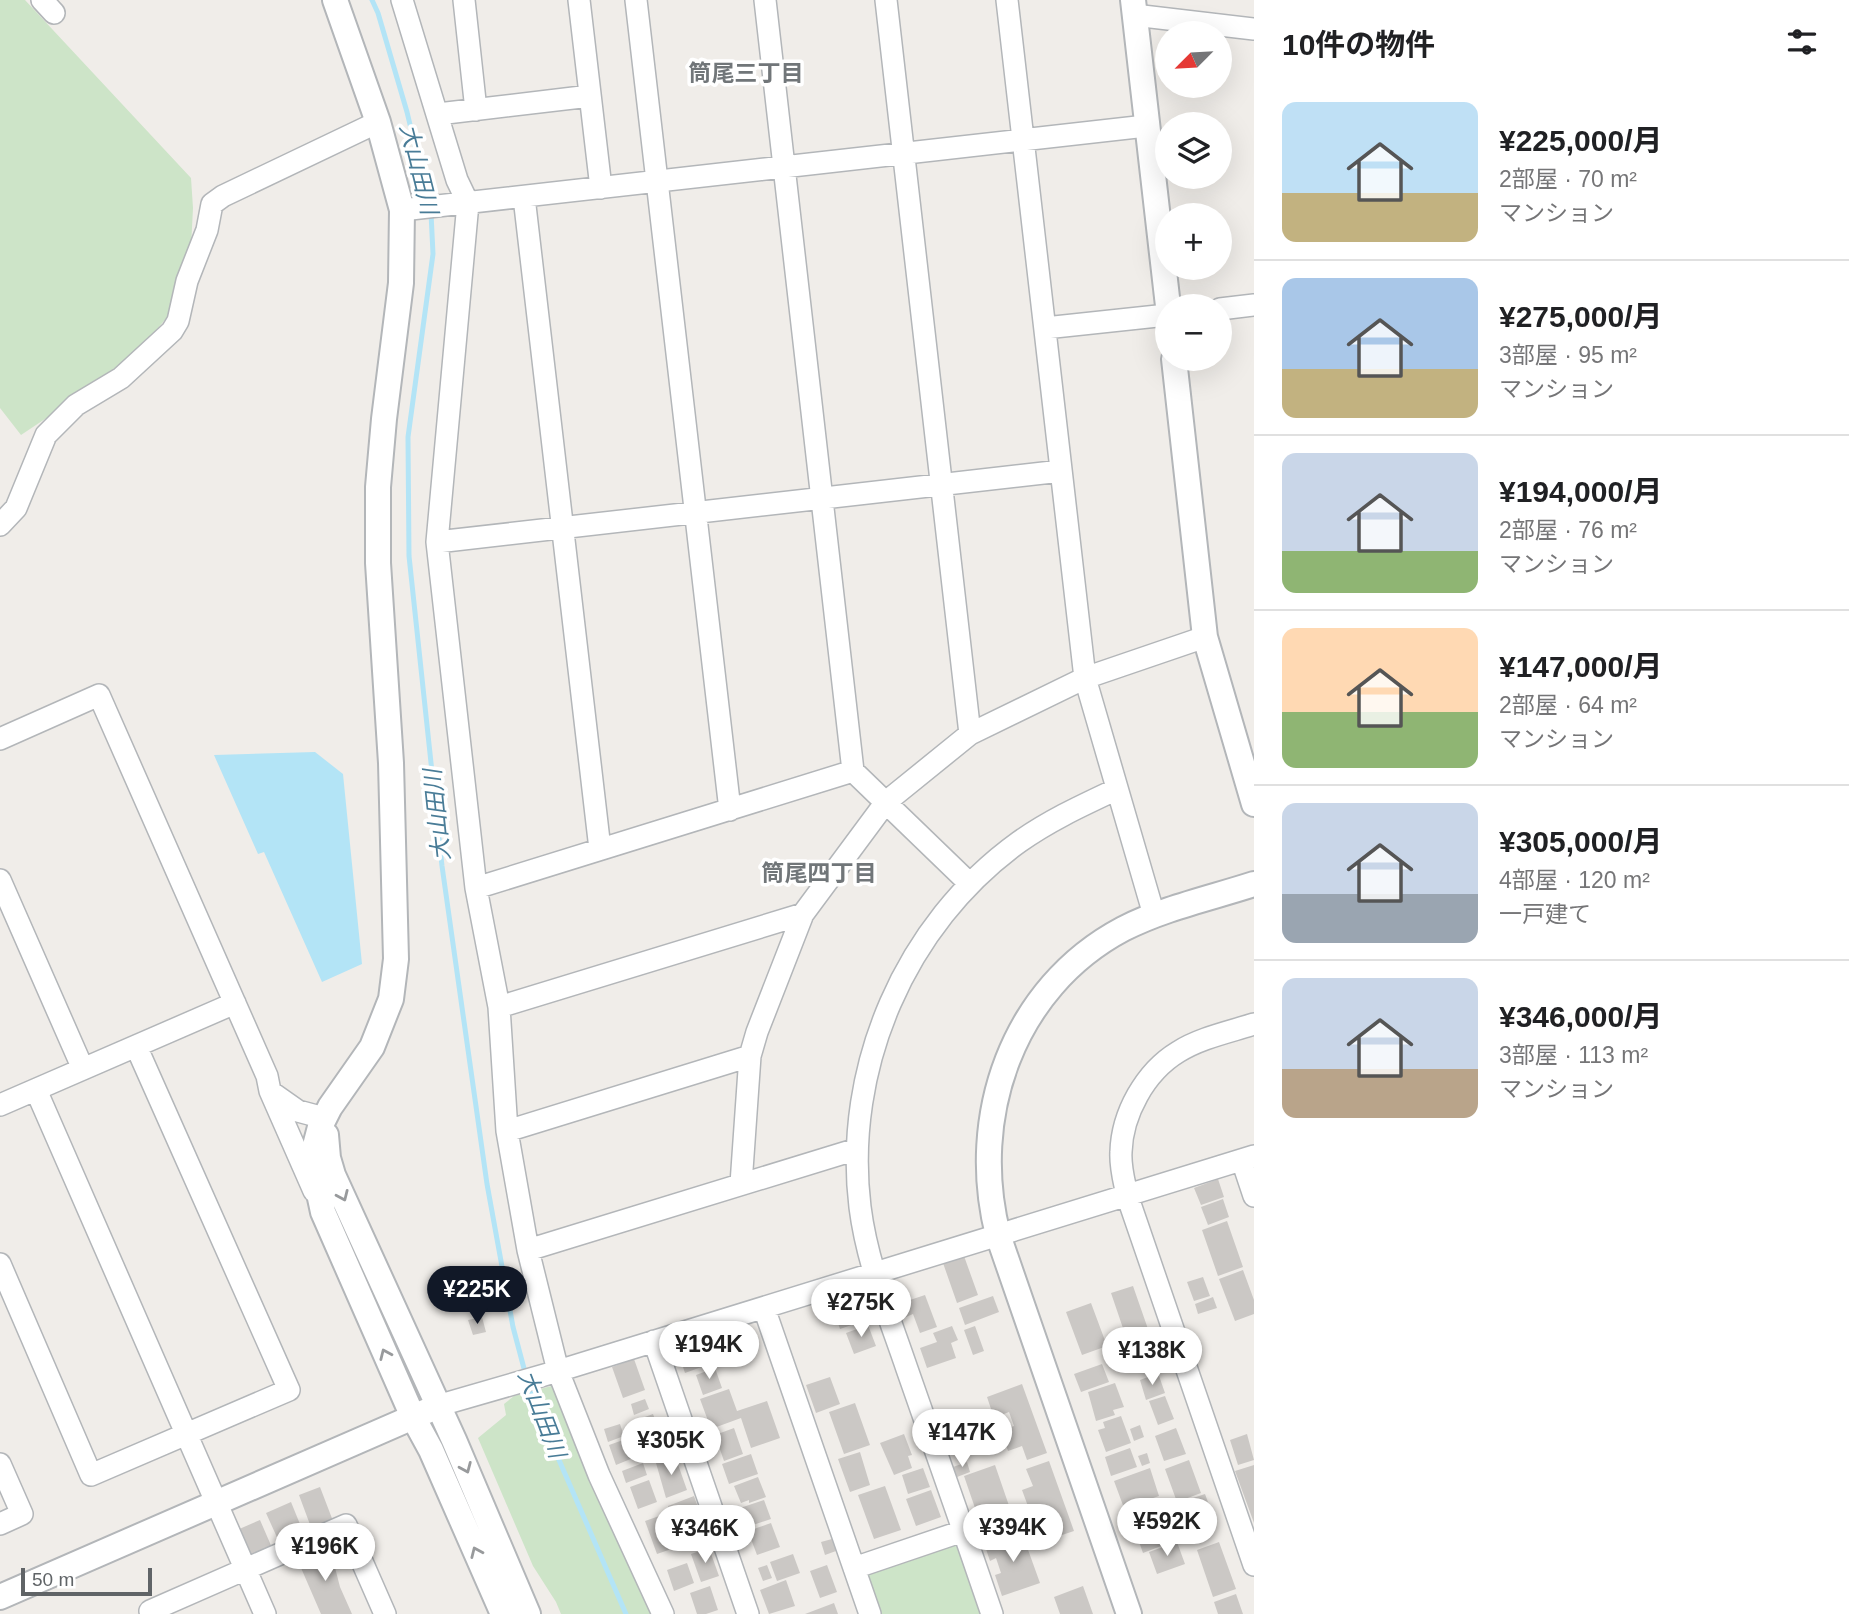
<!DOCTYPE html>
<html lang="ja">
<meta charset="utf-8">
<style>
:root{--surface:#fff;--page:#f2f2f2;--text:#202124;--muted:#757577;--line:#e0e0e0;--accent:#111827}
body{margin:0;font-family:Helvetica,"Noto Sans JP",sans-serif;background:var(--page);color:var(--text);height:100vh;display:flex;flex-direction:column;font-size:26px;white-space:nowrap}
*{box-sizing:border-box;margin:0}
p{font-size:23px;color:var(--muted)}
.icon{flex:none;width:38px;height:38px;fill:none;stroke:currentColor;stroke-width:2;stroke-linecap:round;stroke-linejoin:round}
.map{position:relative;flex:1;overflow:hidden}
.sheet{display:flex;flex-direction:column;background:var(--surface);width:595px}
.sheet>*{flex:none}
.needle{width:46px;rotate:246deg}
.fabs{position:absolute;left:1155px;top:21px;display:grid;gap:14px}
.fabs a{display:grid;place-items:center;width:77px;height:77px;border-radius:50%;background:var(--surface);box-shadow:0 7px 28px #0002;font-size:35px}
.scale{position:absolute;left:21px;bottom:18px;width:131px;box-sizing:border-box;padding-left:7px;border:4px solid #606467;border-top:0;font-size:19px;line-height:24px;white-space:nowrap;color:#606467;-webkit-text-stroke:5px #fff;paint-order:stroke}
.price{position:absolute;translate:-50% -60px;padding:0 16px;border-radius:24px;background:#fff;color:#222;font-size:23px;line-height:46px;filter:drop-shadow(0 2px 4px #0008)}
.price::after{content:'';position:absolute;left:50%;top:42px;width:21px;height:16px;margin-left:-10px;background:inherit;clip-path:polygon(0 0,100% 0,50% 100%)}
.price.current{background:var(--accent);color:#fff}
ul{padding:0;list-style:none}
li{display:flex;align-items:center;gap:21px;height:175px;padding:0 28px}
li+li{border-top:2px solid var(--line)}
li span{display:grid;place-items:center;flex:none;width:196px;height:140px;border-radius:14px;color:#555}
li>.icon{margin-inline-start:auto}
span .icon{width:84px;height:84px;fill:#fffc;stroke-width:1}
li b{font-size:30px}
h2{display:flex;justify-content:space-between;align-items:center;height:84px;padding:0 28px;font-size:30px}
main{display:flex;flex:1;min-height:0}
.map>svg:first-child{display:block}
</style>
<main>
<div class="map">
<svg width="1254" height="1614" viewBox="0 0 1254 1614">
<rect width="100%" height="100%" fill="#f0ede9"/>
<path fill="#cde4c8" d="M0 0H25L191 178 193 208 191 247 169 315 147 341 99 383 21 435 0 408Z
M555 1385 655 1614H561L556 1602 533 1566 478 1438 506 1415 504 1404 514 1396Z
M950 1543 959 1545 982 1614H879L867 1578 869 1571Z"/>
<path fill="#b3e4f6" d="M315 752 343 774 362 964 322 982 264 852 258 854 214 755Z"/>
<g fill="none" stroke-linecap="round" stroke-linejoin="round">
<path stroke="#b3e4f6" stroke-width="5" d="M372 0 378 13 407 112 429 204
M431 213 433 254 408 437 409 556 442 866 487 1184 513 1327 526 1376
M529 1385 532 1398 626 1614"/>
</g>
<path fill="#cbc8c5" d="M1218 1179 1224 1197 1201 1205 1194 1188Z
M1223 1199 1229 1217 1208 1225 1201 1207Z
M1227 1221 1243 1267 1218 1276 1202 1230Z
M964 1256 978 1295 957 1303 943 1263Z
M1243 1270 1254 1300V1314L1235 1321 1219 1279Z
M1203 1277 1210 1296 1194 1301 1187 1282Z
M1133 1286 1148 1329 1126 1337 1111 1293Z
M852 1295 854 1303 862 1301 869 1319 840 1329 831 1303Z
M925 1295 937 1327 920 1333 913 1314 906 1317 901 1303Z
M993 1296 999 1312 965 1325 959 1308Z
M1213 1297 1217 1308 1198 1314 1195 1304Z
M1091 1303 1107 1346 1082 1355 1066 1312Z
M482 1317 486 1332 473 1335 468 1320Z
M868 1325 876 1346 854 1354 846 1333Z
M952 1326 958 1340 951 1343 956 1358 927 1368 920 1348 937 1342 933 1333Z
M975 1326 984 1351 973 1355 964 1330Z
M1136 1338 1139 1346 1145 1343 1153 1364 1140 1368 1137 1360 1131 1362 1124 1342Z
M707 1341 715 1362 685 1373 678 1352Z
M634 1359 645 1390 623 1398 612 1367Z
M1102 1364 1109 1382 1081 1392 1074 1374Z
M715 1368 722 1388 703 1395 696 1375Z
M1158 1373 1165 1393 1146 1400 1140 1380Z
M830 1377 840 1404 816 1413 806 1385Z
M1115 1383 1124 1407 1113 1410 1115 1415 1096 1421 1088 1392Z
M1022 1384 1047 1453 1027 1460 1022 1446 1008 1451 1001 1430 1014 1426 1009 1412 994 1418 987 1397Z
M729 1389 737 1411 767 1401 780 1438 751 1448 741 1418 711 1429 700 1399Z
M1165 1396 1174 1419 1158 1425 1149 1401Z
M645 1399 649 1409 634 1415 631 1404Z
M855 1403 870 1445 844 1454 829 1412Z
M653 1414 665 1446 646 1453 634 1421Z
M1121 1416 1131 1443 1106 1452 1098 1430 1105 1428 1103 1422Z
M620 1424 624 1436 608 1442 604 1429Z
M1140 1425 1144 1437 1134 1441 1130 1429Z
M734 1428 743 1454 724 1461 715 1435Z
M1176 1428 1186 1454 1164 1461 1155 1436Z
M904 1434 912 1455 908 1456 912 1468 894 1475 880 1443Z
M1247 1434 1254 1460 1238 1465 1230 1440Z
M626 1439 633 1458 616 1465 609 1445Z
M1130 1448 1137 1467 1111 1476 1105 1457Z
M860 1452 870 1485 850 1492 838 1459Z
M1147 1453 1150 1463 1142 1466 1138 1456Z
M751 1454 758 1474 729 1484 722 1464Z
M675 1456 687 1490 666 1498 656 1463Z
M1189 1460 1201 1493 1177 1502 1165 1469Z
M1049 1461 1074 1531 1038 1543 1030 1524 1044 1519 1039 1505 1029 1509 1022 1490 1033 1486 1026 1469Z
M967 1462 970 1472 957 1477 953 1467Z
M643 1463 647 1475 626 1483 622 1471Z
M995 1465 1016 1526 985 1537 964 1476Z
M1254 1465V1523L1235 1471Z
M923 1468 930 1487 908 1494 902 1475Z
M1150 1468 1159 1496 1124 1508 1114 1481Z
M758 1477 766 1497 749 1503V1500L741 1503 734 1486Z
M649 1480 657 1502 638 1509 630 1487Z
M885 1486 901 1530 874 1539 858 1495Z
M320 1487 333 1521 312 1530 299 1495Z
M931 1490 941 1517 916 1526 906 1499Z
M1205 1494 1216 1524 1192 1532 1181 1502Z
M694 1496 709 1538 682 1547 668 1506Z
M764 1500 771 1519 747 1527 740 1508Z
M291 1502 304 1534 280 1544 266 1513Z
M665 1514 677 1547 657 1554 645 1521Z
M1148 1515 1161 1546 1143 1553 1137 1536 1130 1538 1125 1523Z
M260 1520 273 1550 250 1560 237 1530Z
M771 1523 780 1547 757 1555 748 1531Z
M1022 1533 1040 1583 1002 1596 995 1575 1001 1573 996 1558 990 1561 985 1546Z
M832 1539 836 1551 825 1555 821 1542Z
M1177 1542 1185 1564 1157 1574 1149 1552Z
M1219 1542 1236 1589 1213 1597 1197 1550Z
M330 1548 340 1587 352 1614H321L298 1561Z
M709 1548 719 1576 701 1582 691 1554Z
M793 1554 800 1573 777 1581 770 1562Z
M687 1563 694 1583 674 1591 667 1570Z
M767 1565 772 1578 763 1581 758 1568Z
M827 1565 837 1592 820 1598 810 1571Z
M786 1580 795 1606 769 1614 760 1590Z
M710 1586 718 1610 706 1614H697L690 1593Z
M1083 1586 1093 1614H1060L1054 1597Z
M1236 1594 1243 1614H1218L1214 1602Z
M834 1603 838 1614H805Z"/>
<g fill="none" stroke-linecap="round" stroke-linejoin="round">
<g stroke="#b3b6b9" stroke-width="24">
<path id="minor" d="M42 0 54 13
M402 0 457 180 468 203 437 542 476 888 499 1007 507 1131 528 1250 558 1371 599 1475 663 1614
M464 0 476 110
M579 0 601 188
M636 0 730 810
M765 0 853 771
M886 0 970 734
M1007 0 1085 678 1154 915
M1134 15 1254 29
M438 114 590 96
M524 197 600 849
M402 210 1146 126
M1220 309 1254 305
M1045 328 1167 315
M0 525 16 508 46 435 76 405 121 378 172 331 178 321 187 281 207 230 212 204 223 196 378 122
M437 542 1061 471
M0 739 99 695 267 1076 270 1091 314 1191
M0 880 83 1069
M476 888 853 771 970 884
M499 1007 803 914
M1254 1024C1229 1032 1200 1038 1178 1052 1145 1072 1122 1114 1121 1152 1120 1167 1124 1180 1127 1195L1254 1565
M36 1090 265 1614
M271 1092 298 1111 324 1118
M0 1105 235 1003
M507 1131 750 1056
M1242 1160 1254 1196
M741 1184 750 1056 757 1032 803 914 886 802 970 734 1085 678 1205 637
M528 1250 857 1149
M0 1264 91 1475 289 1390 136 1046
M764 1308 870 1614
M654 1341 748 1614
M437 1406 558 1371 1254 1156
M0 1464 22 1514 0 1524
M854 1568 963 1531
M151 1614 150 1611 346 1525 385 1614
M992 1614C964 1532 936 1451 907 1369 889 1316 867 1263 860 1207 843 1068 905 924 1019 842 1050 820 1083 805 1117 789"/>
</g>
<g stroke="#b3b6b9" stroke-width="28">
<path id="tertiary" d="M335 0 378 122 402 210 401 283 384 419 378 487V563L391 763 396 959 391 999 372 1047 330 1107 320 1127 315 1146 314 1170 323 1212 413 1417 431 1450 503 1614
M1133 0 1168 306
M1174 359 1205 637 1254 804
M326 1135 328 1158 333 1175 454 1440 528 1614
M0 1597 427 1411
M1129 1614 998 1235C968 1117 1012 988 1123 929 1164 908 1211 898 1254 884"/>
</g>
<use href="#minor" stroke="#fff" stroke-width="21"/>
<use href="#tertiary" stroke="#fff" stroke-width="24"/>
</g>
<defs><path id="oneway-chevron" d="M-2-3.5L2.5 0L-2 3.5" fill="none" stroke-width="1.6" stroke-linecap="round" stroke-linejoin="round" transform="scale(1.75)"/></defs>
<g stroke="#989a9c">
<use href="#oneway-chevron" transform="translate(343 1196) rotate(66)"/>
<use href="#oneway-chevron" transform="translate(385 1354) rotate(-114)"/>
<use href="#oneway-chevron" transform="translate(466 1468) rotate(67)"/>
<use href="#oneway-chevron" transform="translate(476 1552) rotate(-114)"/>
</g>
<g text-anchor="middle" stroke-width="7" stroke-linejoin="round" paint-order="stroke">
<g font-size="23" font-weight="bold" fill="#717679" stroke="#fff">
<text x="746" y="81">筒尾三丁目</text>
<text x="819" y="881">筒尾四丁目</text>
</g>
<g font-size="23" font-style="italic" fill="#497c97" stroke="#fff">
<text transform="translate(419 169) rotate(76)" y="8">大山田川</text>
<text transform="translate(437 815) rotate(-96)" y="8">大山田川</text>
<text transform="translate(542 1414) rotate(69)" y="8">大山田川</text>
</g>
</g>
</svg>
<div class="fabs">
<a><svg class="needle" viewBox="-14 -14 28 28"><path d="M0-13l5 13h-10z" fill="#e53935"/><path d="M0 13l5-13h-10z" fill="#757577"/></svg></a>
<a><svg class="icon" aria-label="layers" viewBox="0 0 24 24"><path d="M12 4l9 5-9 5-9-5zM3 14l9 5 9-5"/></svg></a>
<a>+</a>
<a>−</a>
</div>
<div class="scale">50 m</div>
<b class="price current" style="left:477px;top:1326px">¥225K</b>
<b class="price" style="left:861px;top:1339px">¥275K</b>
<b class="price" style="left:709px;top:1381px">¥194K</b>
<b class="price" style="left:1152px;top:1387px">¥138K</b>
<b class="price" style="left:962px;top:1469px">¥147K</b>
<b class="price" style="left:671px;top:1477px">¥305K</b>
<b class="price" style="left:1167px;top:1558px">¥592K</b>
<b class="price" style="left:1013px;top:1564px">¥394K</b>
<b class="price" style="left:705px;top:1565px">¥346K</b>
<b class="price" style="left:325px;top:1583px">¥196K</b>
</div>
<section class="sheet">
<h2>10件の物件<svg class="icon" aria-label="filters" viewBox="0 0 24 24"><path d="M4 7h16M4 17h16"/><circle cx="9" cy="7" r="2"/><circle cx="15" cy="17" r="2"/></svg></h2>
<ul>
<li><span style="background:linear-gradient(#bfe0f5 65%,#c2b280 0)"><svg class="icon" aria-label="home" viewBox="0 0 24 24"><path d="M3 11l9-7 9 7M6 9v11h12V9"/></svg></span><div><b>¥225,000/月</b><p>2部屋 · 70 m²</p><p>マンション</p></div></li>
<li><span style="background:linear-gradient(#a9c7e8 65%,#c2b280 0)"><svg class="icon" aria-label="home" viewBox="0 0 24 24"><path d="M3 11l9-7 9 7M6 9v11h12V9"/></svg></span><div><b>¥275,000/月</b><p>3部屋 · 95 m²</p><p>マンション</p></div></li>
<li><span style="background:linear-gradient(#c9d6e8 70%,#8fb573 0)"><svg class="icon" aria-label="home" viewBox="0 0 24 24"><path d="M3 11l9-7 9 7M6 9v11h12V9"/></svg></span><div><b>¥194,000/月</b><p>2部屋 · 76 m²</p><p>マンション</p></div></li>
<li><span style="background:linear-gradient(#ffd9b3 60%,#8fb573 0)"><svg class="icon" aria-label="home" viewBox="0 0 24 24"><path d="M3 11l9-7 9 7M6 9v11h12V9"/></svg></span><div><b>¥147,000/月</b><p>2部屋 · 64 m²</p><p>マンション</p></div></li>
<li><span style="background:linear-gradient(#c9d6e8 65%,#9aa5b1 0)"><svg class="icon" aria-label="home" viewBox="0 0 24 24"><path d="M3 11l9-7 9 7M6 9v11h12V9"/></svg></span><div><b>¥305,000/月</b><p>4部屋 · 120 m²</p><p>一戸建て</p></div></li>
<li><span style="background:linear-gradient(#c9d6e8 65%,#b9a48a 0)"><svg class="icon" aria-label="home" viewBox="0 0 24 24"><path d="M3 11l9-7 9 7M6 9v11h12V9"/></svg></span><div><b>¥346,000/月</b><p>3部屋 · 113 m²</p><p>マンション</p></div></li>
</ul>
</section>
</main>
